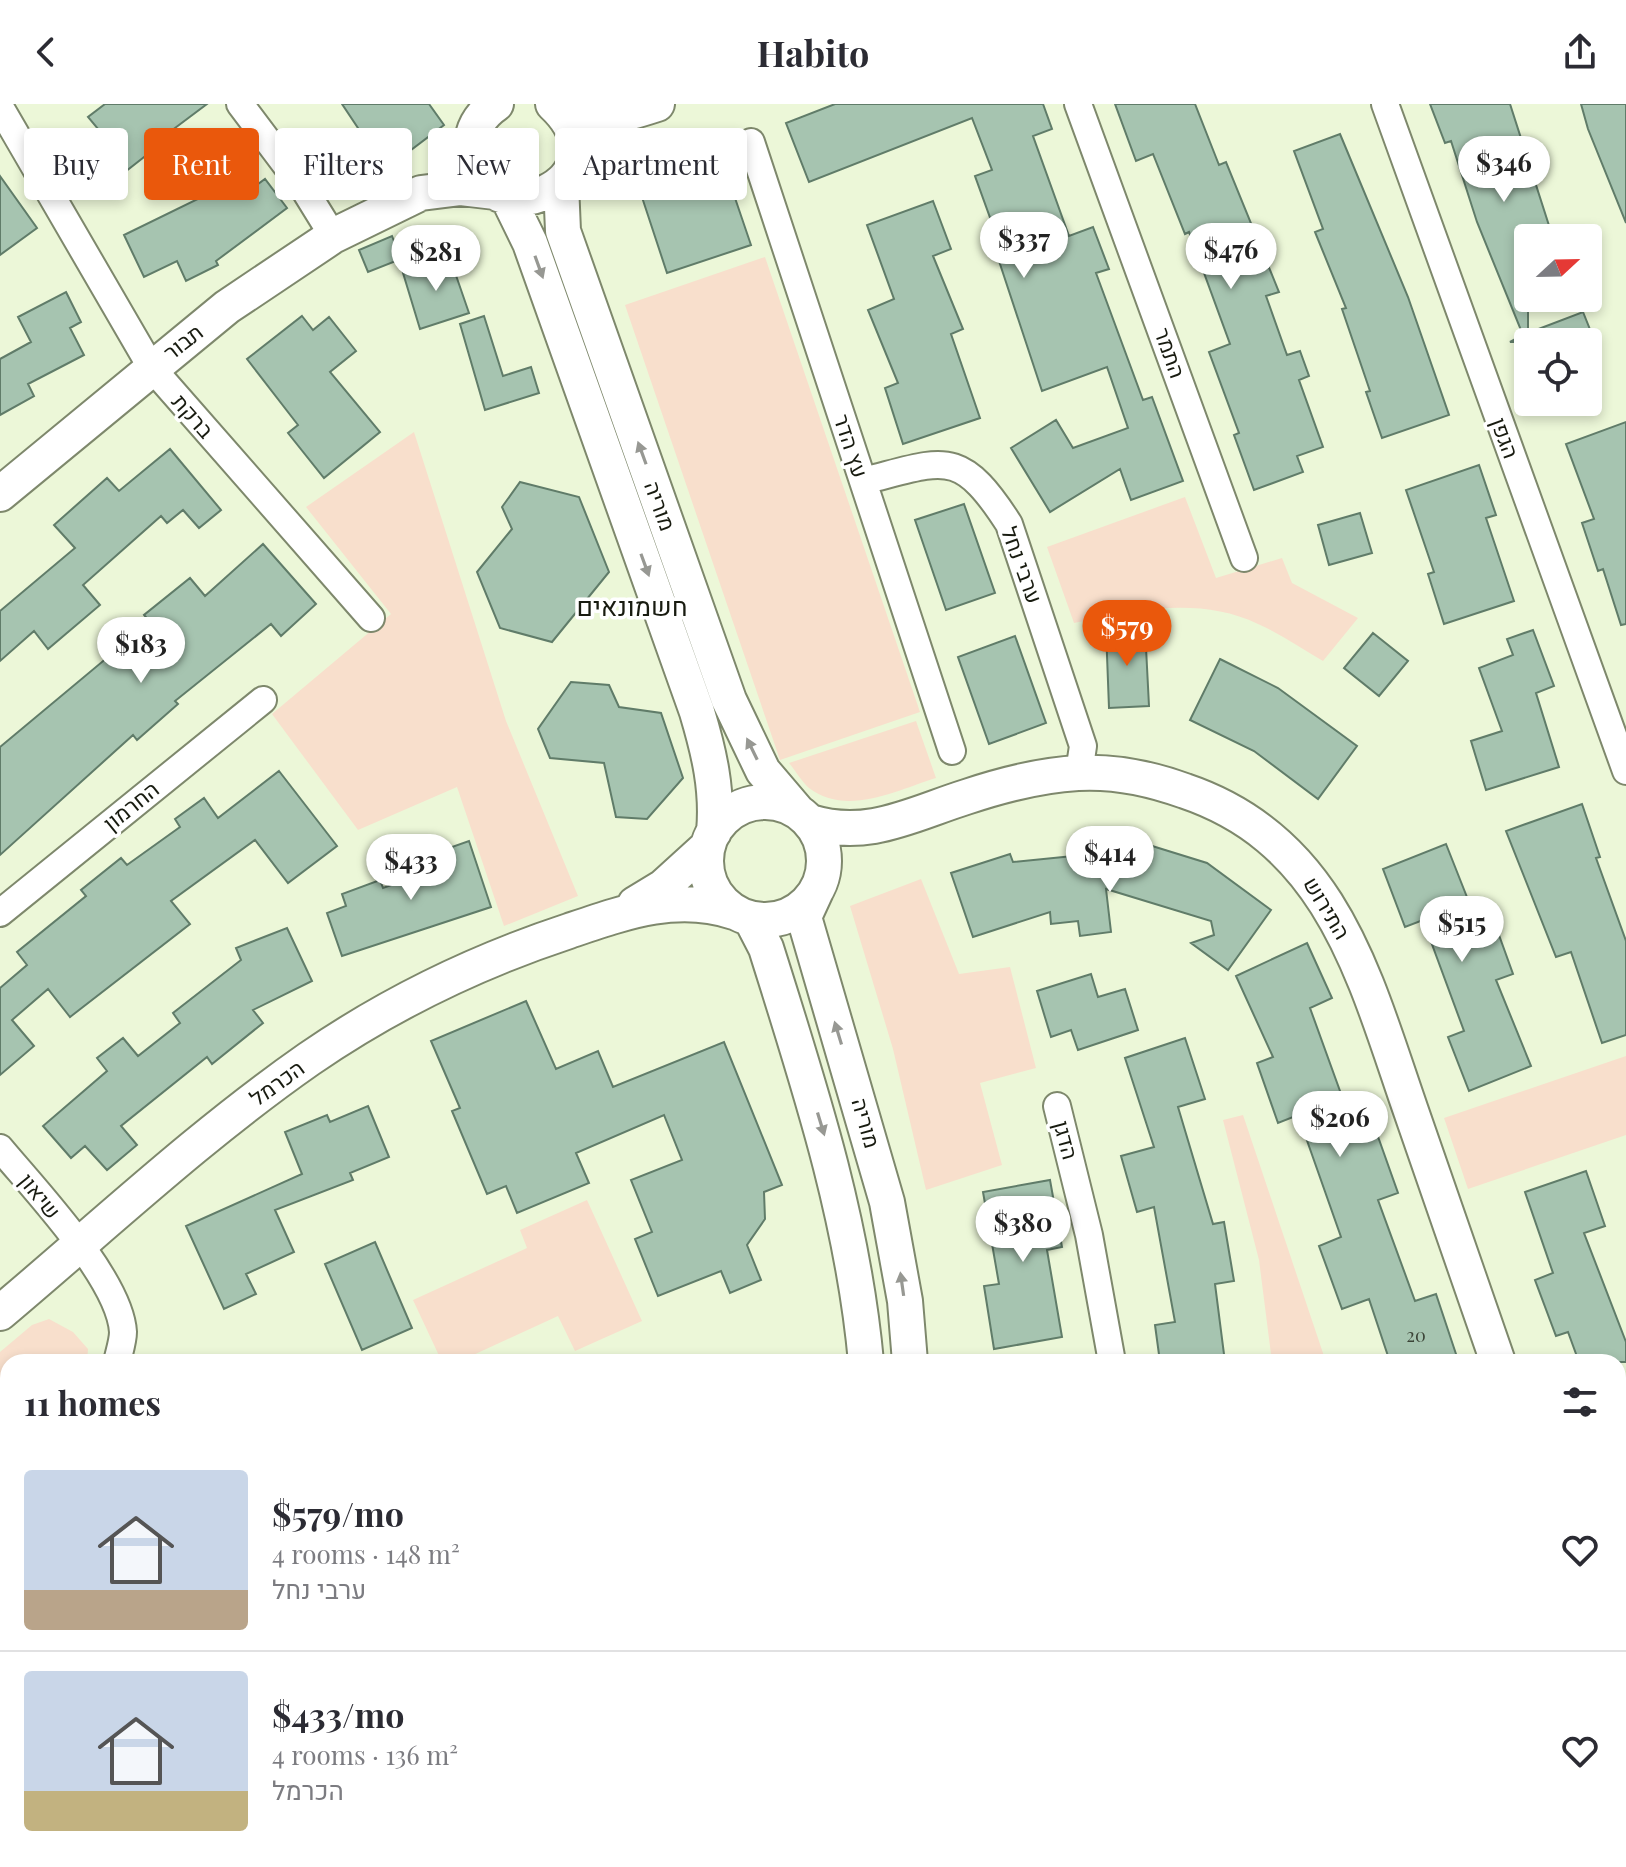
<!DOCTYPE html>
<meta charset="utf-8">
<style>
:root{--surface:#fff;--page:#f2f2f3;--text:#2b2b33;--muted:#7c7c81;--line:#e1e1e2;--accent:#ea580c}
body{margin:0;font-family:"Playfair Display",Heebo,serif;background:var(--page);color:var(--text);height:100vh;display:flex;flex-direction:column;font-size:30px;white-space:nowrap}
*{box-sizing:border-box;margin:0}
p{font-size:26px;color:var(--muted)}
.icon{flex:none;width:44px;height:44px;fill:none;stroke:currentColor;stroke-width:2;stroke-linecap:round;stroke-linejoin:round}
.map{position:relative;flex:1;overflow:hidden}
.side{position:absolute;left:0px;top:1250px;width:1626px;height:514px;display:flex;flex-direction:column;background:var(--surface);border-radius:24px 24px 0 0;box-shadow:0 4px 12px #0003}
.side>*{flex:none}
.hud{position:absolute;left:24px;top:24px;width:800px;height:72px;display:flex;gap:16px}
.needle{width:52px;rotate:68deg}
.controls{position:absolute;left:1514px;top:120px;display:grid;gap:16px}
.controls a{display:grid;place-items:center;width:88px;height:88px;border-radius:8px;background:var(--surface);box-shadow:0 4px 12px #0003;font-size:40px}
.price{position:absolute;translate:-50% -68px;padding:0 18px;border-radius:28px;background:#fff;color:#222;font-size:26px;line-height:52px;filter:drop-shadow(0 2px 4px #0008)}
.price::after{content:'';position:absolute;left:50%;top:48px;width:24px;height:18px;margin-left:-12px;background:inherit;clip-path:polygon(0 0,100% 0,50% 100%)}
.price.current{background:var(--accent);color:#fff}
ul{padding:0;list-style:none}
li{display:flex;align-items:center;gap:24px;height:200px;padding:0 24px}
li+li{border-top:2px solid var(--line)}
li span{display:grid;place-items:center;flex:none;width:224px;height:160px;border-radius:8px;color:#555}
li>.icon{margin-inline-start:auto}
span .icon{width:96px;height:96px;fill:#fffc;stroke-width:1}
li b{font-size:34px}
h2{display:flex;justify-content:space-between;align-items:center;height:96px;padding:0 24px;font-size:34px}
.chip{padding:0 28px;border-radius:8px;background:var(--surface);box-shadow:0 4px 12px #0003;font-size:28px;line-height:72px}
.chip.current{background:var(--accent);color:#fff}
header{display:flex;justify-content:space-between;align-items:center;height:104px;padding:0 24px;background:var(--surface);font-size:36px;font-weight:700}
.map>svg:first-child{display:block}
</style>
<header><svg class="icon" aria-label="back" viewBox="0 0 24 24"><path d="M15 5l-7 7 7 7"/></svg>Habito<svg class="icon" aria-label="share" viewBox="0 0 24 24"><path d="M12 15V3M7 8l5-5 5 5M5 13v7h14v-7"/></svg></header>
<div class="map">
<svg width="1626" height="1763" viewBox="0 0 1626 1763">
<rect width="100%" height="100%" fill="#ecf7d8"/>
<path fill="#f8dfcc" d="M765 153 920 608 780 656 625 201Z
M414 328 506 617 578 792 504 822 457 683 358 726 272 610 391 510 306 403Z
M1185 393 1216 474 1282 454 1292 479 1358 514 1323 557C1302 545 1281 530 1258 520 1200 492 1135 506 1074 519L1047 443Z
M916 617 936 674C897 686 847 713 809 684 802 678 795 666 789 659Z
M921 775 959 870 1010 863 1036 964 980 979 1002 1061 926 1086 893 945 850 802Z
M1626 952V1031L1468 1085 1444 1014Z
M1243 1011 1326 1258H1272L1259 1156 1223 1016Z
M587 1096 642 1217 575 1247 558 1212 458 1258H442L413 1196 527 1144 520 1126Z
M49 1215 73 1228 88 1245 87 1258H8V1287L0 1277V1248L32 1221Z
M8 1700V1756H759L751 1763H0V1709Z
M946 1756H1155L1178 1763H950Z"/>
<path fill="#a6c4b0" stroke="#607c69" stroke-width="2" d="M105 0H207L151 42 153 46 107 82 77 43 99 26 88 13Z
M342 0H429L444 21 403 52 395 42 378 54Z
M835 0H1043L1052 25 1033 32 1069 132 1093 123 1109 165 1096 169 1143 296 1152 293 1183 377 1131 396 1120 365 1050 408 1011 344 1056 316 1073 344 1128 324 1107 263 1042 287 999 157 1005 155 975 72 992 66 972 14 809 78 786 19Z
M1115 0H1195L1219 61 1226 58 1279 188 1266 192 1287 251 1300 247 1309 272 1299 276 1323 343 1297 352 1303 368 1254 386 1234 331 1239 329 1209 248 1230 240 1189 128 1185 130 1153 50 1136 57Z
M1430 0H1510L1553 134H1528V229L1583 208 1595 238H1510L1523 231 1477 118 1451 37 1445 39Z
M1581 0H1626V119L1588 25Z
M1340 30 1408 193 1449 311 1382 334 1366 288 1370 287 1342 205 1346 204 1315 128 1323 125 1294 47Z
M718 44 751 141 667 169 635 72Z
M230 66 247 88 265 75 287 104 216 157 218 161 186 177 177 157 144 173 124 131 204 92 200 88Z
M0 72 37 124 0 151Z
M933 97 951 145 933 152 963 225 951 230 980 314 903 340 885 284 898 279 868 206 894 195 867 121Z
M392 132 401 155 368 168 359 146Z
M450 154 469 209 420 225 403 169Z
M66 188 81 218 70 224 84 251 28 280 34 292 0 311V255L31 238 18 213Z
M302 212 313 226 329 213 356 247 330 268 380 328 324 374 288 329 298 321 247 255Z
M484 212 503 272 531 263 539 289 485 306 460 220Z
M1626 318V520L1621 521 1603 465 1598 467 1582 419 1594 415 1566 340Z
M170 345 221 406 199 424 183 406 167 419 161 412 83 481 100 501 48 545 34 527 0 557V507L75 444 54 421 107 374 119 387Z
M1479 361 1496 411 1486 414 1514 497 1444 520 1428 470 1434 468 1406 386Z
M520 378 579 393 609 468 552 538 500 524 477 468 512 425 502 403Z
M964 400 995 489 946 506 915 416Z
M1360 409 1372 449 1329 461 1318 421Z
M263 440 316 500 281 532 271 520 175 597 178 600 137 636 133 631 0 751V643L150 518 144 511 190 474 205 492Z
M1145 524 1149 602 1109 604 1106 525Z
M1533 526 1554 582 1536 589 1559 663 1486 686 1471 637 1502 627 1479 564 1513 551 1507 535Z
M1373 529 1408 557 1379 592 1344 564Z
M1015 532 1046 619 989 640 958 553Z
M1220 555 1278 584 1357 642 1318 695 1254 647 1190 616Z
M571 578 609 581 619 603 661 609 683 674 647 715 616 713 604 659 550 654 538 625Z
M279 667 337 742 288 779 255 736 171 797 190 820 70 913 48 885 12 916 34 942 0 971V884L27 861 17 848 86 792 81 786 121 754 127 761 180 723 175 715 204 694 218 714Z
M1582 700 1600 753 1596 754 1626 837V931L1602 939 1571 848 1556 853 1506 727Z
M469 737 491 803 342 852 327 809 346 802 342 790 380 776 383 784 434 766 429 751Z
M1136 737 1207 759 1271 806 1228 866 1191 839 1214 831 1211 817 1106 785 1111 828 1080 832 1078 817 1051 820 1050 808 973 833 951 769 1010 750 1013 758 1133 746Z
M1446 740 1480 826 1495 820 1513 870 1496 876 1531 962 1469 987 1448 933 1464 927 1423 816 1405 823 1383 765Z
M287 824 312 877 253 906 263 919 212 960 207 953 121 1022 137 1041 107 1066 85 1042 71 1054 43 1022 107 967 97 954 123 934 138 952 180 919 173 909 241 856 236 844Z
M1307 839 1332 894 1310 904 1357 1034 1376 1027 1398 1089 1378 1096 1415 1197 1436 1190 1457 1253 1441 1258H1390L1369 1195 1342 1205 1319 1142 1341 1133 1298 1011 1278 1019 1257 959 1273 953 1236 872Z
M1091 870 1098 893 1125 885 1138 926 1078 946 1071 926 1051 933 1037 887Z
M526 897 556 965 598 947 613 983 724 938 782 1081 764 1088 765 1115 747 1141 761 1176 730 1189 721 1167 658 1192 635 1135 652 1128 631 1076 682 1056 664 1011 576 1049 589 1079 517 1109 506 1082 487 1090 452 1007 460 1004 431 937Z
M1185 934 1205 995 1178 1003 1213 1120 1224 1118 1234 1177 1215 1180 1225 1258H1160L1155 1221 1175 1218 1154 1103 1137 1108 1121 1052 1154 1043 1125 954Z
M368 1002 389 1053 350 1069 353 1076 275 1106 294 1148 246 1170 256 1190 224 1205 186 1122 302 1070 285 1028 327 1011 330 1018Z
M1586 1067 1605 1122 1584 1129 1626 1238V1258H1579L1568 1228 1556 1232 1535 1176 1553 1169 1525 1088Z
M1050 1076 1062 1143 1047 1146 1062 1233 994 1245 984 1182 999 1180 983 1088Z
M375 1138 412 1224 362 1246 325 1160Z"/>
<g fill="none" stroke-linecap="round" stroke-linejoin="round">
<g stroke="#7e886c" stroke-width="30">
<path id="minor" d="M240 0 304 85 333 132
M1078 0 1244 454
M1385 0 1626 667
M0 3 151 263 371 514
M751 38 952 647
M863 377C944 357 959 342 1009 420L1083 642 1079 669
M0 809 263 596
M1057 1002 1089 1131 1112 1258
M0 1044C34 1085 120 1175 123 1228 123 1237 119 1249 117 1258
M0 1430 8 1419
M1282 1756 1307 1763"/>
</g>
<g stroke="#7e886c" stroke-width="38">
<path id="tertiary" d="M496 0C480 11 470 27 472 47 480 142 635 77 553 0
M554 0C596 18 614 14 657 0
M561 80 563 127 729 596 763 667 798 708
M507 92 530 139 697 608C709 648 718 686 714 728
M0 390 227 203 333 132 421 89 461 84 495 88
M706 757a59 59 0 1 1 118 0a59 59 0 1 1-118 0Z
M810 718C868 736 912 710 966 693 1002 681 1041 671 1078 669 1114 667 1152 675 1185 687 1333 737 1365 875 1411 1007 1440 1091 1469 1174 1498 1258
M816 787 804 813 887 1098 905 1197 910 1258
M635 800 663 783 707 743
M751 815 766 844C809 981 853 1114 866 1258
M0 1209C101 1124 200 1031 309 955 389 900 478 857 569 827 625 808 677 789 734 808
M1618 1606 1626 1629
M881 1763 882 1756"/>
</g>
<g stroke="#7e886c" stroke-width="46">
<path id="primary" d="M832 1763 834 1756"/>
</g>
<use href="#minor" stroke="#fff" stroke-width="26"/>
<use href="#tertiary" stroke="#fff" stroke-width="34"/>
<use href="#primary" stroke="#fff" stroke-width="42"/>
</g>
<defs><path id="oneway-solid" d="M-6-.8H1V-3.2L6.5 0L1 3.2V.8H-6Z" transform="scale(2)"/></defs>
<g fill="#979893">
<use href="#oneway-solid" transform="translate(539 163) rotate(70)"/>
<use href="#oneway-solid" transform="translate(642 349) rotate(-110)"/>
<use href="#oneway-solid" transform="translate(645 461) rotate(70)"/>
<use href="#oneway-solid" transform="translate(752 645) rotate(-116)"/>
<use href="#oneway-solid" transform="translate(838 929) rotate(-107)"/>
<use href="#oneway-solid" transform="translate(821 1020) rotate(73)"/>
<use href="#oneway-solid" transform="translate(902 1180) rotate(-98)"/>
</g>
<g text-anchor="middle" stroke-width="7" stroke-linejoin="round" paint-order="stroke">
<g font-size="18" fill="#3c4538">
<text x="1416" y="1238">20</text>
</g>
<g font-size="22" fill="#181b10" stroke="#fff">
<text transform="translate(183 238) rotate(-38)" y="8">תבור</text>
<text transform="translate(1170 249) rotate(70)" y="8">התמר</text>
<text transform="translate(193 312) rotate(49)" y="8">ברקת</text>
<text transform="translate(1505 334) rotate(70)" y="8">הגפן</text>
<text transform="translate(851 342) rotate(72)" y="8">עץ הדר</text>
<text transform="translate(660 402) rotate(70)" y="8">מוריה</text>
<text transform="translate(1022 461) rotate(70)" y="8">ערבי נחל</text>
<text transform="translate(131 702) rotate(-39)" y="8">החרמון</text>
<text transform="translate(1327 804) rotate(59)" y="8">התירוש</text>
<text transform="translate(277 979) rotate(-36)" y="8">הכרמל</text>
<text transform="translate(866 1019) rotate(74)" y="8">מוריה</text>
<text transform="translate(1066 1036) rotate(75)" y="8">הדגן</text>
<text transform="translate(40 1092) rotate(51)" y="8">שיאון</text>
</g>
<g font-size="26" fill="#181b10" stroke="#fff">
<text x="632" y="512">חשמונאים</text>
</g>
</g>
</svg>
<div class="controls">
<a><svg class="needle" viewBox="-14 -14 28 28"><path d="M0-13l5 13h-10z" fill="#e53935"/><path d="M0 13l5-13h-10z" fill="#7c7c81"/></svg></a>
<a><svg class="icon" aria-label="locate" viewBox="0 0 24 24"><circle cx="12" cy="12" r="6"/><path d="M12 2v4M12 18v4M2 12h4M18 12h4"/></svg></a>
</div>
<b class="price" style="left:1504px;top:100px">$346</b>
<b class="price" style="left:1024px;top:176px">$337</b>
<b class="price" style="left:1231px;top:187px">$476</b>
<b class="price" style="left:436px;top:189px">$281</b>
<b class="price current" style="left:1127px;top:564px">$579</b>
<b class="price" style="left:141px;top:581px">$183</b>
<b class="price" style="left:1110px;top:790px">$414</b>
<b class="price" style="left:411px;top:798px">$433</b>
<b class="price" style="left:1462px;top:860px">$515</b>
<b class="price" style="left:1340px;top:1055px">$206</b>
<b class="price" style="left:1023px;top:1160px">$380</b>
<div class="hud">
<a class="chip">Buy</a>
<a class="chip current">Rent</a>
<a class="chip">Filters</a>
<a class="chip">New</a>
<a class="chip">Apartment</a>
</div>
<section class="side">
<h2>11 homes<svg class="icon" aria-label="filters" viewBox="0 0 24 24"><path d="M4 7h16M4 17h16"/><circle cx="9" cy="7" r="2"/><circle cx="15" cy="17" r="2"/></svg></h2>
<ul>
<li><span style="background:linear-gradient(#c9d6e8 75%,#b9a48a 0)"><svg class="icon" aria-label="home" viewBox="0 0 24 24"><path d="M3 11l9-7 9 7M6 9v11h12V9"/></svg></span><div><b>$579/mo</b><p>4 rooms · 148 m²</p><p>ערבי נחל</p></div><svg class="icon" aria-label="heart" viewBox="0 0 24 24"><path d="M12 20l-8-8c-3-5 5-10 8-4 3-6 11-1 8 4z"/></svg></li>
<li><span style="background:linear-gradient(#c9d6e8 75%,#c2b280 0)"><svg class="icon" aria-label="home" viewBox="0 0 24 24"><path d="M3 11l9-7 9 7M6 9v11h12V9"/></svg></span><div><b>$433/mo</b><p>4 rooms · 136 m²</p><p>הכרמל</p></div><svg class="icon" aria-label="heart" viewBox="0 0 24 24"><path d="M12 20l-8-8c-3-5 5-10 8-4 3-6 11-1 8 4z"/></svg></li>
</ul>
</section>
</div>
